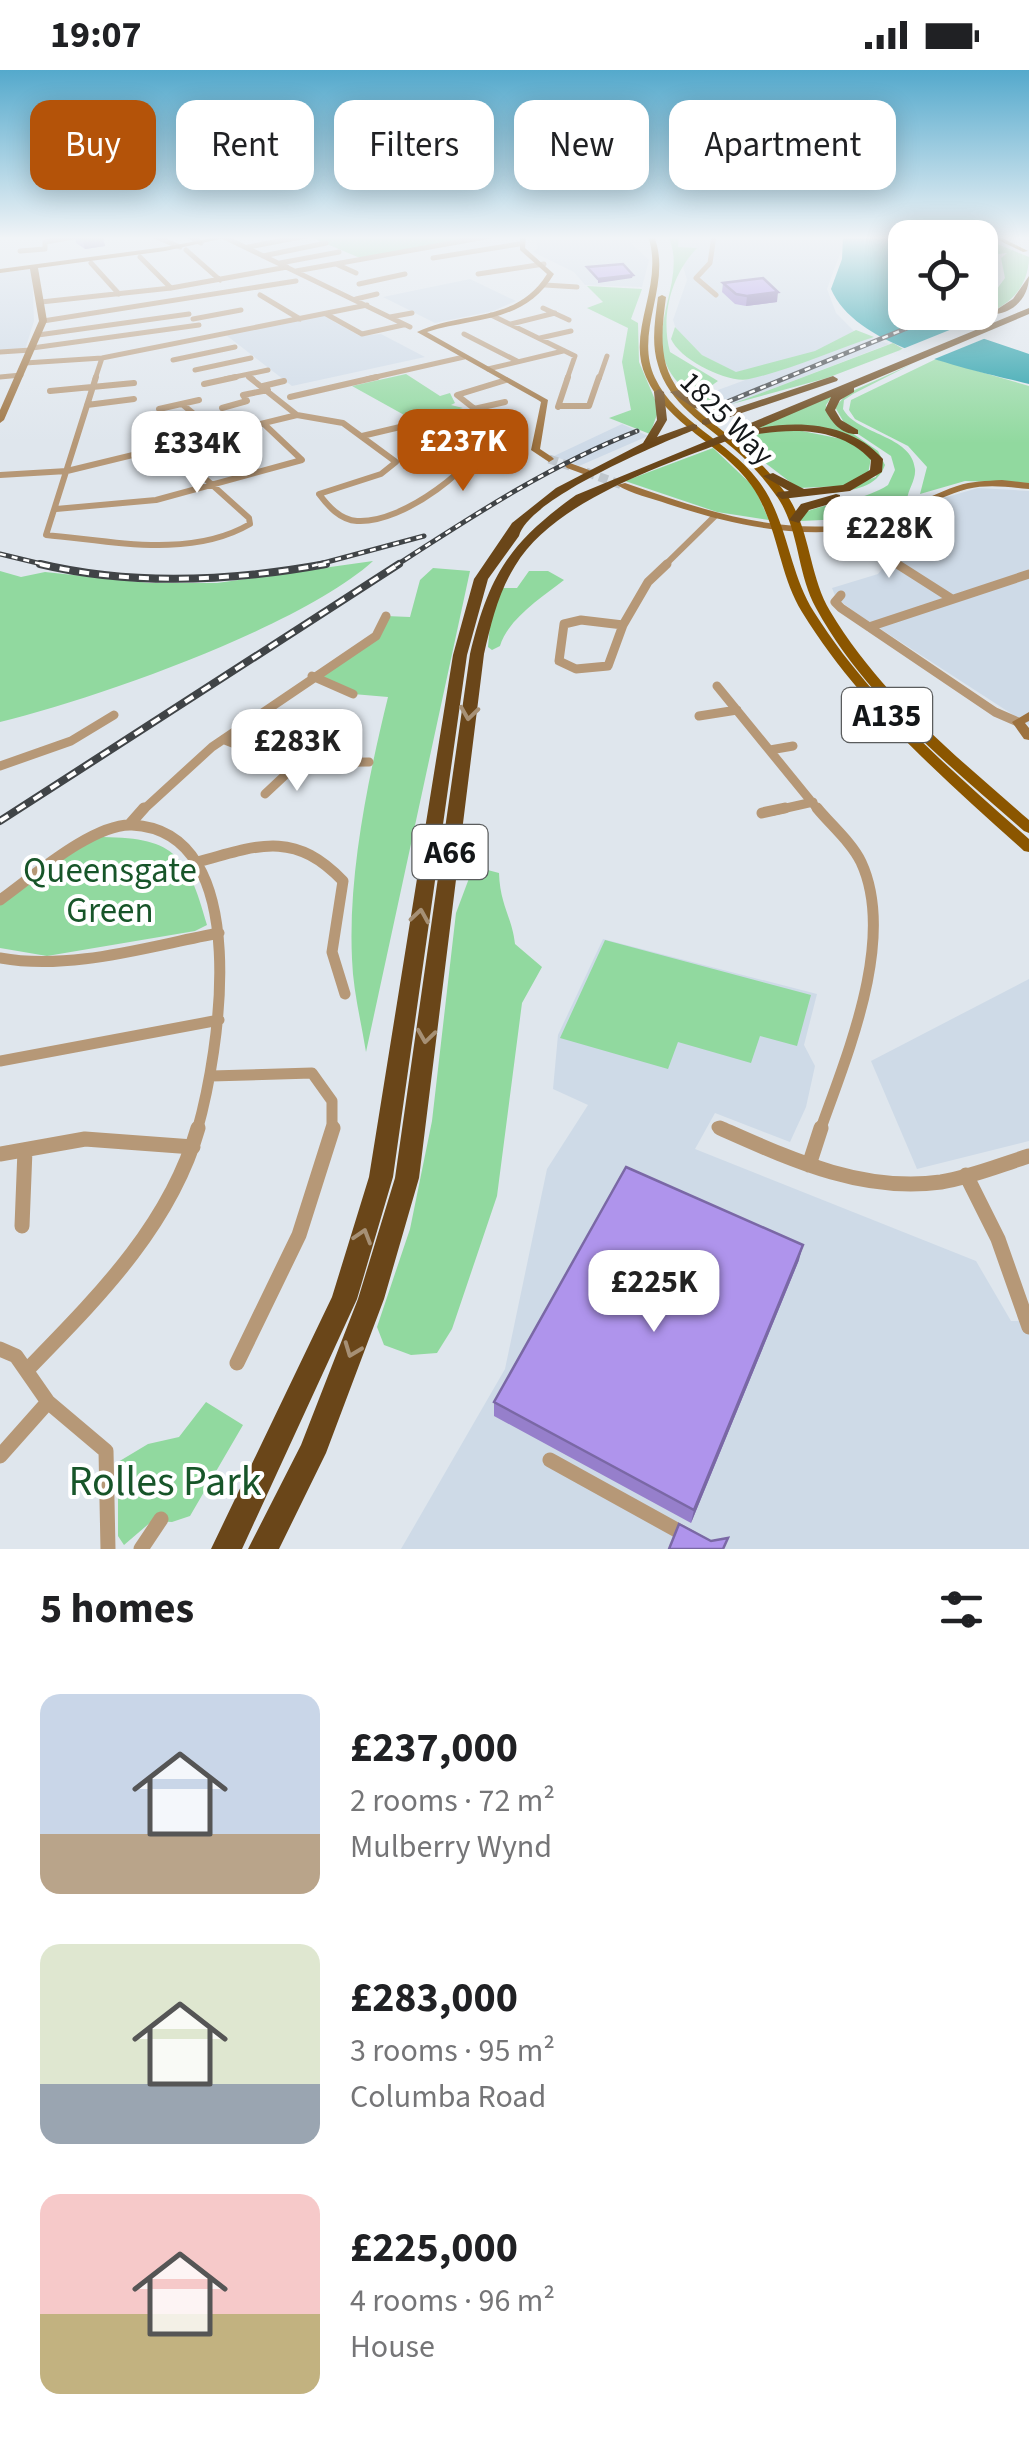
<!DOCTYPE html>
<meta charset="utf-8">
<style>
:root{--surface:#fff;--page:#f2f2f2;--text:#202124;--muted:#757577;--accent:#b45309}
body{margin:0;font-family:"Source Sans 3",sans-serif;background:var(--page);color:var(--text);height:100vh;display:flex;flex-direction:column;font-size:38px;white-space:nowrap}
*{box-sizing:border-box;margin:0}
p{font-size:32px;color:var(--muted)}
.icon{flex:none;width:55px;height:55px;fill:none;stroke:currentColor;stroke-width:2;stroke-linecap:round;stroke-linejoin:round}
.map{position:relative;height:1479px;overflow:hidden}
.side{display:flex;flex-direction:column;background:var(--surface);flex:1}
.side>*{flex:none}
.top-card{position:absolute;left:30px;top:30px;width:970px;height:90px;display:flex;gap:20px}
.controls{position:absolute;left:888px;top:150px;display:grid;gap:20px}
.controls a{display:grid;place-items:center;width:110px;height:110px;border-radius:20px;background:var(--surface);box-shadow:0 5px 25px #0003;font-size:50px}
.price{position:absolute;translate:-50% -85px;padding:0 22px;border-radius:20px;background:#fff;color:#222;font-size:32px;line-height:65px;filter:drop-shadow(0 2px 5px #0008)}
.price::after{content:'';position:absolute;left:50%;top:60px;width:30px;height:22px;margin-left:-15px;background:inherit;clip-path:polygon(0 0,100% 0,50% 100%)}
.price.active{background:var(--accent);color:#fff}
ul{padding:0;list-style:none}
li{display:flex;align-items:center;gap:30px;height:250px;padding:0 40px}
li span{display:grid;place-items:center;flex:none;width:280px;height:200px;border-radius:20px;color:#555}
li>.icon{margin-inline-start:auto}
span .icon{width:120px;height:120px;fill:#fffc;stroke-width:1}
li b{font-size:42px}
h2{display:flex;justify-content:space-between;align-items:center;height:120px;padding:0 40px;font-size:42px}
.chip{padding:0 35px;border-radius:20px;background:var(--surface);box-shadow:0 5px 25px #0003;font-size:35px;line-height:90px}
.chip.active{background:var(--accent);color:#fff}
.status{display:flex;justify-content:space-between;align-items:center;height:70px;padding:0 50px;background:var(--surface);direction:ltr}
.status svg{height:28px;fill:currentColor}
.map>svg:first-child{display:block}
</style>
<div class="status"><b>19:07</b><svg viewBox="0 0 49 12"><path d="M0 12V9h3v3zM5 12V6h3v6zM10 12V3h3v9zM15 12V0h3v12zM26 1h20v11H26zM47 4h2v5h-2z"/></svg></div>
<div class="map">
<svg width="1029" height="1479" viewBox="0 0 1029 1479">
<rect width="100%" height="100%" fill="#dfe6ed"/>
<path fill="#cedae7" d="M535 166H623L649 190 642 217 585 215 574 202 533 182 538 178Z
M674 166H841L845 170 827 219 836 243 856 263 889 274 733 334 707 324 748 309 702 285 676 259 673 250 687 210Z
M32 199 34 251 25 280 0 281V202Z
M470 209 516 231 493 241 435 253 383 227Z
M322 245 360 266 381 264 425 287 292 316 226 265Z
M622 354 648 366 579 396 554 386Z
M978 418 1029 421V655L859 545 836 528 832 518 878 504 940 429Z
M603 869 817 924 804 975 815 996 806 1037 790 1072 715 1043 695 1079 976 1191 1011 1251H1029V1479H401L505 1299 547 1099 588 1035 553 1019 558 965Z
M1029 909V1071L917 1099 871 991Z"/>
<path fill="#91d99f" d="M308 166H487L360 188Z
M668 166H679L678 177 697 178C672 204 660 245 670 282L718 311 704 321 729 335C705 332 691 328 675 309 639 264 690 211 668 166Z
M978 166 1029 187C1028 234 986 245 949 260L938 255 980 242 1005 208 1001 188 1007 183 998 184Z
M587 216 642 219 631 249 638 253 639 292 659 339 650 364 609 348 631 340 622 292 628 258 587 238 603 232Z
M675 257 702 285 736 302 815 281 856 260 874 267C834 280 791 300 749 309 729 314 680 290 671 269Z
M893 273 903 279 827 308 732 334Z
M936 289 1029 316V413L965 411 920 424 927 397 908 376 855 349 849 340 851 330Z
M912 294 853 324 844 330 843 339C857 365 912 365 915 399 916 410 908 419 907 430L864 448 801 451V444C829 431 862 432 888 415L895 400 891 386 846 356 835 337 848 323Z
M406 304 440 326 450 323 455 333 451 335 463 338 415 351 352 316Z
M835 322 826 335 829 347 878 381 885 395C877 418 853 420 831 423L876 407 879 386C854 358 787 353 751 359Z
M797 360 847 370 871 388 868 404 842 416 798 418 735 370 762 362Z
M713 378 754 417 769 450 717 442 625 411Z
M373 491C302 556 96 629 0 652V501L21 507 45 502 149 513H217Z
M433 498 470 501 366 982C361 951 353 920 352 889 348 804 368 709 388 627L353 624 312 606 376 566 386 546 410 547 420 510Z
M529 501H548L564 510C542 527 507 550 500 576L492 580 488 577 490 553 502 518H517Z
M96 767C173 767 187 782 207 855L195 861 47 886 0 878V830Z
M480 798 499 803C500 835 512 847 515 874L542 897 522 933 497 1126 452 1259 437 1283 411 1285 384 1275 377 1257 410 1159 432 1051 456 843 471 803Z
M605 870 811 925 797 976 760 966 751 993 678 972 668 999 560 968Z
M206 1332 243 1355 190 1446 172 1452 152 1451 124 1475 118 1466V1392L148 1374 179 1367Z"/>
<path fill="#1699a3" d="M843 166H919L905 168V242L1029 284V314C970 299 856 278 831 219L842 189Z"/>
<path fill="#dfe6ed" d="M957 257 986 268 932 290 900 280Z"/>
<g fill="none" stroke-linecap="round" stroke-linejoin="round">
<path stroke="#c0c7cd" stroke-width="9" stroke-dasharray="9 5" stroke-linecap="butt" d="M549 389 570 396
M586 402 622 415"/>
<path stroke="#b69877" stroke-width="5" d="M154 166 180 177
M189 166 201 173
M222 166 410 257
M714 166 710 193 696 208 716 225
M248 177 306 166
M45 179V172L79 166
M186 180 220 210
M20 181 45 179
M263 186 326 173
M140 187 171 218
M433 188 519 174
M91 193 119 224
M280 193 339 182
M336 194 356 203
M296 201 491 166
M478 204 544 194
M359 214 405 204
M545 215 577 217
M260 225 300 249
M356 229 377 224
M41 232 171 218 287 197
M543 238 569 250
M326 244 362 264 403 255
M491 245 575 286 567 309
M390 247 412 243
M193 249 241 240
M43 251 296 211
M511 254 555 243
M464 264 517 291
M38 265 189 244
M540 268 571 261
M32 278 199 255
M0 282 31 280
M173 290 235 277
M25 293 102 288 367 235
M488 299 563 281
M195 300 251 288
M247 305 253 309
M0 307 21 305
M95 309 102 288
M225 309 268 300
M367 309 464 287
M599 309 607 286"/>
<path stroke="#b69877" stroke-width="6" d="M96 307 46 465C112 471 190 489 250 454L249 448 170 377
M249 307 297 345
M204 314 236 307
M263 316 284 311
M50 321 134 313
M290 327 377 307
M182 334 219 365
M87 335 134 329
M559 336H589L599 307
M558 337 568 307
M222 338 247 331 243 325 268 320
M159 339 199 330
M474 339 505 332
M408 355 432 371
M158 358 200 349
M362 366 417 353
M0 405 67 401 297 345 343 353 396 392 381 404 319 424C328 436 340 450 357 451 403 454 478 396 495 355L457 325 506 310
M56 439 156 430 302 390 264 354
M854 456 900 496
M664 496 715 446"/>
<path stroke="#b69877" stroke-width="9" d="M897 494 952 529
M841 525 835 532 841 538 995 642 1018 652
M581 550 623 555 608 596 576 599 559 591 564 554Z
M623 555 648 512 667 494
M869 557 1029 504
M312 606 353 624
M717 616 819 741
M699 646 737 640
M225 670 282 693 369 692
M770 680 793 676
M0 696 71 671 114 645
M265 724 297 694
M142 741 212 677 376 566 386 546
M773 741 813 732"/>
<path stroke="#b69877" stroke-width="11" d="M817 738C831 755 852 773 861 792 897 869 846 987 820 1061
M762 743 785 738
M129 755 144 738
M198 792C260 774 295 761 343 811L332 882 345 924
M0 830C31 808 93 753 132 755 256 761 219 984 197 1061
M0 888C71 901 149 876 219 863
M0 991 219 950
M211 1006 312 1003 332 1031V1061
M717 1057 726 1061"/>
<path stroke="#b69877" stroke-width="15" d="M720 1058C790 1089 862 1123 941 1112 971 1107 1000 1095 1029 1086
M0 1084 85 1069 193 1077
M809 1095 821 1058
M966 1105 998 1169 1029 1257
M22 1156 25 1080
M0 1279 16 1286 48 1332 106 1381 108 1479
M237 1293 299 1165 333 1058
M28 1299C97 1228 170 1156 198 1058
M0 1386 48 1332
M550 1390 711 1479
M141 1479 161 1449"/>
<path fill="#9d723f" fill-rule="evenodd" d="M223 166H234L165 181 38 198 47 251 4 350 0 353V340L39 251 30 199 0 203V199L165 177Z
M520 166H526L525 178 554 204C525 253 476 247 427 262L548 330 540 379 552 387 554 389 549 392 531 380 541 332 538 330 417 262C463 240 516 254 547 204L520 180Z
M570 393 589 400 591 402 586 405 567 398 565 396Z
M1002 410 1029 413V419C1008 417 988 414 967 419 937 427 911 445 881 454 811 473 735 456 668 434 651 428 632 424 617 415L625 413C705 441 795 472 879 448 906 440 930 425 957 416 972 411 986 411 1002 410Z
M1029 642V651L1025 653 1029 658V670L1024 669 1012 652Z"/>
<path fill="#8b5600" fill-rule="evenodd" d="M648 166H654C673 215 633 261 655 308 676 352 728 371 757 409 788 448 788 501 814 542 870 631 951 700 1029 769V782L1024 781C943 708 859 635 802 542 778 503 778 453 751 415 722 374 667 355 646 307 625 261 665 216 648 166Z
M990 166H998L1028 181 1023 182Z
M662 225 666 227C663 250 660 272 666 295 677 332 715 353 743 377 758 390 772 405 784 421 811 457 808 504 830 541 880 625 957 687 1029 750V763L1024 761C949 695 865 628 816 538 796 502 800 457 775 424 763 407 749 392 734 379 706 355 668 333 658 295 651 273 655 250 658 227Z"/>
<path fill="#6a4619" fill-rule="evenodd" d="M1029 206C1029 226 1015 242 996 244V240L1013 229Z
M1029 238V244L854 318V322L840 330 835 340 841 350 858 360V364C842 365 832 353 825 340L831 327 759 358C802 350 852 354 883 389L882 402 850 421 782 429 776 425 778 422 789 421 763 406 773 403 804 419 843 415 870 400 871 390C840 357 794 358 752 365L747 363C673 393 557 426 515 496 498 523 491 554 484 584L419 1108 384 1229 326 1383 279 1479H248L301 1375 358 1229 395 1108 470 584C489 505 509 473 576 425Z
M833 306 838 309 837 311 706 355 702 354V350L723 343 694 338 670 322 679 320 701 333 733 339Z
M659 319 664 322 667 350 657 367 693 354 697 355V359C660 373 528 429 519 466L488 509 467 585 393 1107 357 1229 242 1479H211L332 1227 369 1107 453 585 474 509 512 453 556 418 643 373 657 350 654 322Z
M836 424 840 425V431L809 440 799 453 789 450 801 434Z"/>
<g stroke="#404447" stroke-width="5">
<path id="rail-far1" d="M980 172 993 190 995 203 980 224
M727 332 946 242
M0 484 50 496
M312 496 424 466
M395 496C474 445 550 395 637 361"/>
</g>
<g stroke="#404447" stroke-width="8">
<path id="rail" d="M40 494C132 516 233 511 326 494
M0 751 399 494"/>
</g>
<use href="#rail-far1" stroke="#fff" stroke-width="2.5" stroke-dasharray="6" stroke-linecap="butt"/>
<use href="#rail" stroke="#fff" stroke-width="4" stroke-dasharray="10" stroke-linecap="butt"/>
</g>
<path fill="#967fcb" d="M75 166H101L105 176 85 179 76 173Z
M723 213 777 232 746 236 735 234 722 222Z
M799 1190 691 1453 494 1346V1332Z"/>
<path fill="#7a68a5" d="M103 167 105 176 85 179 83 170Z
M633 205 632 208 598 213V209Z
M778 222 777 232 746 236 747 226Z
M803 1175 799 1190 691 1453 694 1440Z"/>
<path fill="#af94ec" stroke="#7a68a5" stroke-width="2.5" d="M77 166H101L103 167 83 170Z
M623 194 633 205 598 209 587 197Z
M763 208 778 222 747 226 736 224 723 213Z
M626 1097 803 1175 694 1440 494 1332Z
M679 1454 711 1471 728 1468 723 1479H669Z"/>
<defs><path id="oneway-chevron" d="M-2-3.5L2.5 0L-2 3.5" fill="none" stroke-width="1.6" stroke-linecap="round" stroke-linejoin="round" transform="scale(2.5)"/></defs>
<g stroke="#a69075">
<use href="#oneway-chevron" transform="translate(469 643) rotate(98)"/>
<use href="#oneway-chevron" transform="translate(420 846) rotate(-81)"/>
<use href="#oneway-chevron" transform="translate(426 966) rotate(98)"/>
<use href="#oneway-chevron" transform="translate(363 1166) rotate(-73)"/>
<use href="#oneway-chevron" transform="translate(352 1280) rotate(111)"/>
</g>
<linearGradient id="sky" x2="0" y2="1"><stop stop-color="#54a9cc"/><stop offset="0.45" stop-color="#f1f4f7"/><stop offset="1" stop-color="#f1f4f7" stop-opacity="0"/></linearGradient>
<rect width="1029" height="373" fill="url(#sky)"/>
<g text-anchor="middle" stroke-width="8" stroke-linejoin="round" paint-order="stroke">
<g font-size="30" fill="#131618" stroke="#fff">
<text transform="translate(727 348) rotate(45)" y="10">1825 Way</text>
</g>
<g fill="#fff" stroke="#5a5c5d" stroke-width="2.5">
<rect x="842" y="618" width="90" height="54" rx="8"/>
<rect x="412.5" y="755" width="75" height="54" rx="8"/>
</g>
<g font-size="32" font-weight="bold" fill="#131618">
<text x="887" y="656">A135</text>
<text x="450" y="793">A66</text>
</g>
<g font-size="35" fill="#175529" stroke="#fff">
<text x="110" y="812">Queensgate<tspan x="110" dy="40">Green</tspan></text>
</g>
<g font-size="42" fill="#175529" stroke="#fff">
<text x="165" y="1425">Rolles Park</text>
</g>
</g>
</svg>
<div class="controls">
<a><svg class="icon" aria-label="locate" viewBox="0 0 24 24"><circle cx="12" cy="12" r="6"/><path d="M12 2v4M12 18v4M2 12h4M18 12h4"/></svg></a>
</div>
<b class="price active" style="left:463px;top:424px">£237K</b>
<b class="price" style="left:197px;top:426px">£334K</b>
<b class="price" style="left:889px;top:511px">£228K</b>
<b class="price" style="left:297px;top:724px">£283K</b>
<b class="price" style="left:654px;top:1265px">£225K</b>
<div class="top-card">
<a class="chip active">Buy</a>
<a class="chip">Rent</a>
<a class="chip">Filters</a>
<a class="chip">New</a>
<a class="chip">Apartment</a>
</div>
</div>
<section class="side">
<h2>5 homes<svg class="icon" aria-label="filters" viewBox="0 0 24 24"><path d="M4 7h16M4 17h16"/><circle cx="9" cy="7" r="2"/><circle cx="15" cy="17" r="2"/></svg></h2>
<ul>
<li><span style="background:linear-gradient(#c9d6e8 70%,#b9a48a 0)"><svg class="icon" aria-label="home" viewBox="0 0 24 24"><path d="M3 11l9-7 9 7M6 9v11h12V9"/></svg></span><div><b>£237,000</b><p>2 rooms · 72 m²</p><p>Mulberry Wynd</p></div></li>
<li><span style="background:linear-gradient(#dfe7d0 70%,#9aa5b1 0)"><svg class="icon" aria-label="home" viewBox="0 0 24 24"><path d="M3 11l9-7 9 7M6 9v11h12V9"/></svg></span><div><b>£283,000</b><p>3 rooms · 95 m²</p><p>Columba Road</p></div></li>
<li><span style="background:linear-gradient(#f6c9c9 60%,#c2b280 0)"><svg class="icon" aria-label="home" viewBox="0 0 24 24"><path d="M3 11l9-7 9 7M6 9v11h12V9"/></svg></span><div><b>£225,000</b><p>4 rooms · 96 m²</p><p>House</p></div></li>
</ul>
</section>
